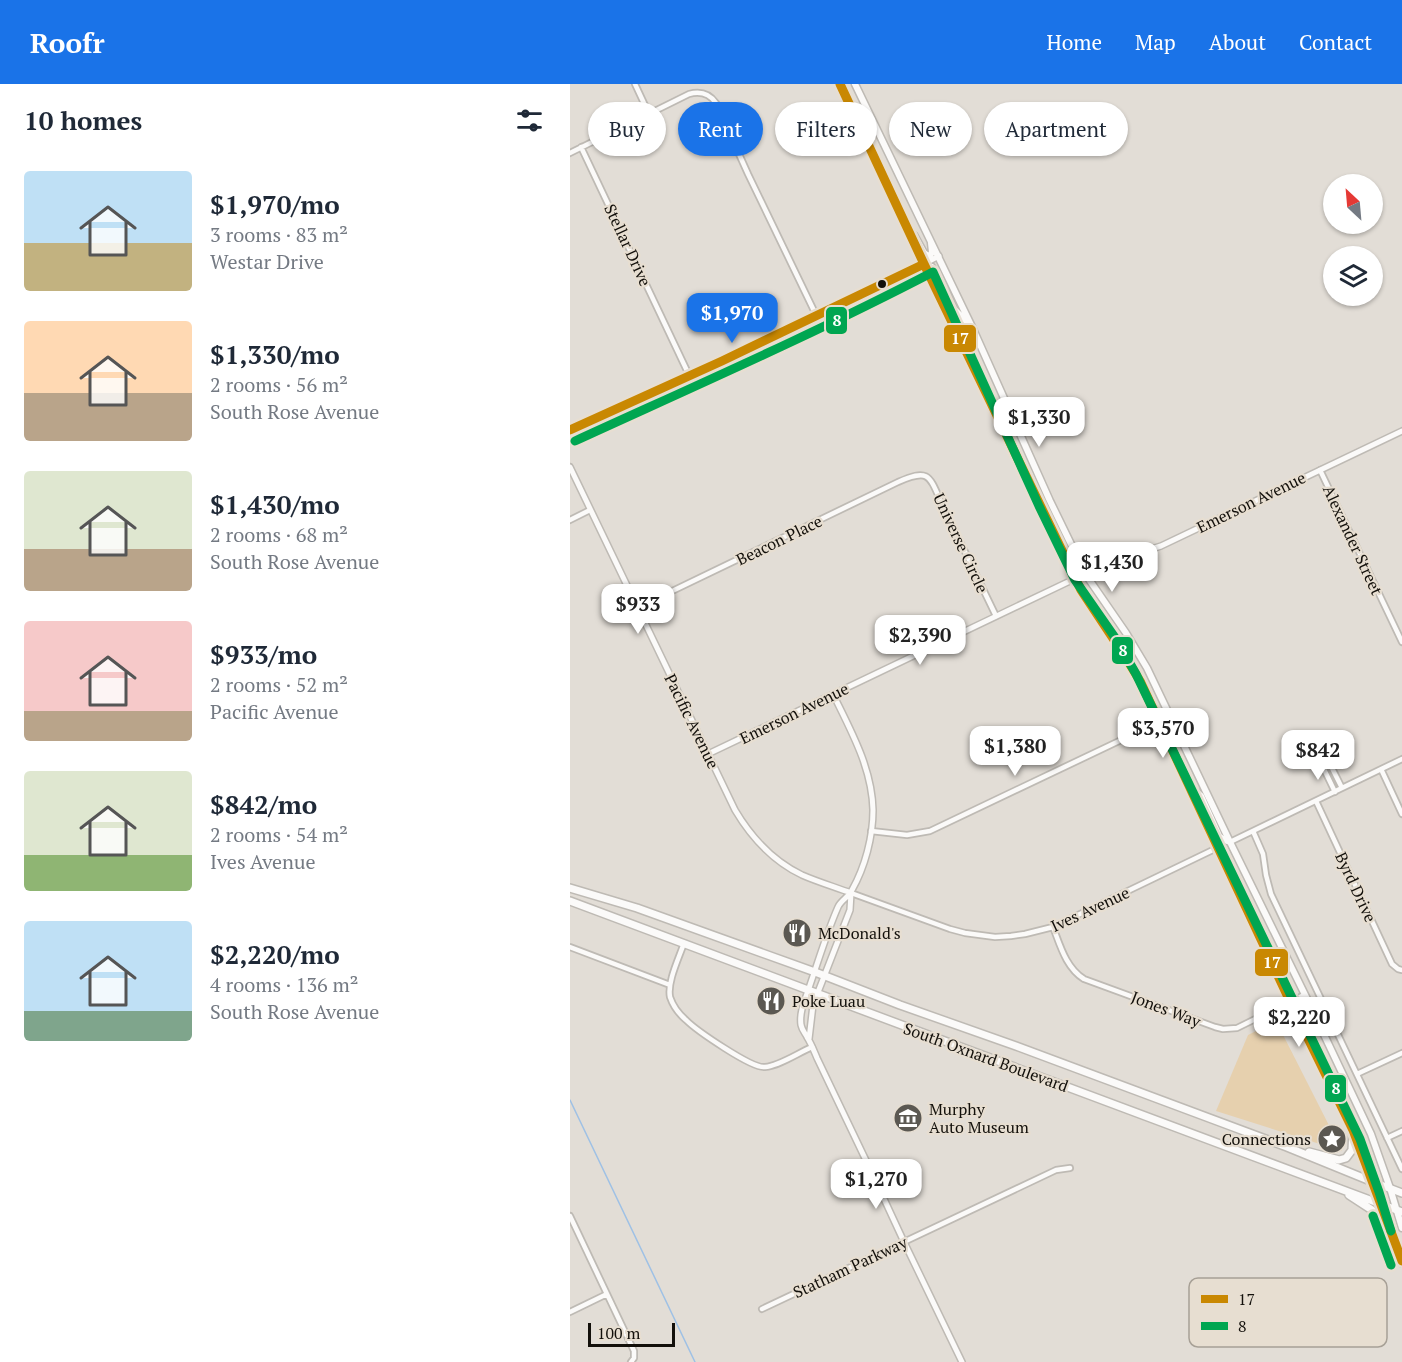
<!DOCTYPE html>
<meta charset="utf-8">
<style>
:root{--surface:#fff;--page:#f2f2f3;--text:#1f2937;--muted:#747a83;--accent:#1a73e8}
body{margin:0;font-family:"PT Serif",serif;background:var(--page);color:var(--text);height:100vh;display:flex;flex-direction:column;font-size:22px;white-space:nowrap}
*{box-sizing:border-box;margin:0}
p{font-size:20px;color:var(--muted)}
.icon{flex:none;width:33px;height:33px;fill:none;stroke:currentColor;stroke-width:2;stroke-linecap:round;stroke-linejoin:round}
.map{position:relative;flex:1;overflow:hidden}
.details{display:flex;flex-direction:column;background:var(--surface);width:570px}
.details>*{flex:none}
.banner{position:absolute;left:18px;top:18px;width:570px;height:54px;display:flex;gap:12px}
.needle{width:39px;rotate:334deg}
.buttons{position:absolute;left:753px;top:90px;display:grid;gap:12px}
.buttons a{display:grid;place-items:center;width:60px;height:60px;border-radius:50%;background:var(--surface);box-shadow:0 2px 4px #0004;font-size:30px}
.scale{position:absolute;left:18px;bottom:15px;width:87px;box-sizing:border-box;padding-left:6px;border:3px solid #13100b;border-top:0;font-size:16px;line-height:21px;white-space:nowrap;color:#13100b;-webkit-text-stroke:4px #e7ded1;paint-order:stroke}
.price{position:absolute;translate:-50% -51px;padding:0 14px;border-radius:12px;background:#fff;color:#222;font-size:20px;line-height:39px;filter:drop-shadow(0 2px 3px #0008)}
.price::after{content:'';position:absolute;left:50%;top:36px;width:18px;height:14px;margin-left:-9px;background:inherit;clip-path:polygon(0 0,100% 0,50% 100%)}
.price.selected{background:var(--accent);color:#fff}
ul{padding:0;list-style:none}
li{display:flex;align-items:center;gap:18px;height:150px;padding:0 24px}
li span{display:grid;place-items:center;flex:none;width:168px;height:120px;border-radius:6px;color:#555}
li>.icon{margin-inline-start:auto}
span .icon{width:72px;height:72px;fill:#fffc;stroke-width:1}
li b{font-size:26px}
h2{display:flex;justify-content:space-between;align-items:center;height:72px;padding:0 24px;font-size:26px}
.chip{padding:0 21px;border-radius:27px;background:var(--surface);box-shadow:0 2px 4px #0004;font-size:21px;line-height:54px}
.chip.selected{background:var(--accent);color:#fff}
header{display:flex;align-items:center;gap:36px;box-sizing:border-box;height:84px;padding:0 30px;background:var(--accent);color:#fff}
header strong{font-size:28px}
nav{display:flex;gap:33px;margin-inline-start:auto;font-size:21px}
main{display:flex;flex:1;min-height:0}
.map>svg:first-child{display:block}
</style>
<header>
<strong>Roofr</strong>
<nav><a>Home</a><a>Map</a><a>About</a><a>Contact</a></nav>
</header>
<main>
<section class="details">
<h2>10 homes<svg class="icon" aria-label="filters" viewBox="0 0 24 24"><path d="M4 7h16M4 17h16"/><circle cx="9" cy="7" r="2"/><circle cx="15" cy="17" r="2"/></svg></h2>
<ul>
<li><span style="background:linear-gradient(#bfe0f5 60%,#c2b280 0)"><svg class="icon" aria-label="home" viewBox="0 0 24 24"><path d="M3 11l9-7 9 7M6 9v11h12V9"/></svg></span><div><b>$1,970/mo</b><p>3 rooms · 83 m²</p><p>Westar Drive</p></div></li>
<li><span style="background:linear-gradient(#ffd9b3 60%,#b9a48a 0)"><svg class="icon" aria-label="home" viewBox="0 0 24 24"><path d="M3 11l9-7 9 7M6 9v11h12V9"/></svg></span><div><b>$1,330/mo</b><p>2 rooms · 56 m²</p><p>South Rose Avenue</p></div></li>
<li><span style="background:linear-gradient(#dfe7d0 65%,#b9a48a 0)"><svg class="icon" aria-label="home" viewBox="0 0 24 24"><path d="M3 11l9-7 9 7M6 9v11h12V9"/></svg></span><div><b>$1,430/mo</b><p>2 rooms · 68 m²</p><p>South Rose Avenue</p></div></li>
<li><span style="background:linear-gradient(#f6c9c9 75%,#b9a48a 0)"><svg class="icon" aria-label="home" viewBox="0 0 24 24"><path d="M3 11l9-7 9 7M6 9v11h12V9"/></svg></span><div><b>$933/mo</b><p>2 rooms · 52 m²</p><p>Pacific Avenue</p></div></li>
<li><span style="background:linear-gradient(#dfe7d0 70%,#8fb573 0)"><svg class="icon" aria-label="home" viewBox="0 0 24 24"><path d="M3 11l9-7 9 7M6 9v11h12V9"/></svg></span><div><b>$842/mo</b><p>2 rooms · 54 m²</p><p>Ives Avenue</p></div></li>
<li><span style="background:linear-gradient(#bfe0f5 75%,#7fa58c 0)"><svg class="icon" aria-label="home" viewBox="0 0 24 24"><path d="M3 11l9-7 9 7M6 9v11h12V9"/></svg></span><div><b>$2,220/mo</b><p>4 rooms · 136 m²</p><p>South Rose Avenue</p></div></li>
</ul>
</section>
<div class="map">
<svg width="832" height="1278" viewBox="0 0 832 1278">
<rect width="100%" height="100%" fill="#e2ddd6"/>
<path fill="#e6d0ae" d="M706 937 772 1067 646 1027 678 951Z"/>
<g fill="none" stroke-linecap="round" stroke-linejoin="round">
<path stroke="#9fc1e5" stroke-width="1.5" d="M0 1016 125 1278"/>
<g stroke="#bebab4" stroke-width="8">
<path id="minor" d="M65 0 79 30
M11 63 119 291
M0 69 119 10C130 7 139 9 146 19L178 90 247 233
M750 386 832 558
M0 436 20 426
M67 524 328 398C358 385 359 390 371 418L426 532
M757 674 772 704
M750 677 765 708
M811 685 832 730
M746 717 822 880 828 885 832 886
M301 747 337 751 360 747 589 638
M683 747 693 770 696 791 701 810 832 1085
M660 758 832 675
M281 809 380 845 395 849 425 853 441 852 455 850 483 843 649 763
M483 843C490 861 496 884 514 895L645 943 653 945 667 944 734 911
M114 859C109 874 97 898 100 913 103 922 109 930 116 936 126 946 182 985 195 983 209 982 228 969 242 963
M0 863 100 901
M787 990 832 969
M817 1054 832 1047
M0 1132 64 1267V1274L61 1278
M192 1225 486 1086 500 1084
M0 1228 37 1210"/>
</g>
<g stroke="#bebab4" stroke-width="8">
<path id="tertiary" d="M0 346 152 277 313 201 369 172
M0 383 165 726C181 753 203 777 232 791 248 798 265 803 281 809
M263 610C281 647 302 684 303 726 303 753 295 783 282 806 279 813 271 816 268 823 257 848 249 875 240 901 236 914 229 927 231 941 232 946 235 949 237 953 241 959 244 967 247 974L302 1089 334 1158 392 1278
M138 670 500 497 572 468 591 462 832 347
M239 955 243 921 280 826 281 809"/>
</g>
<g stroke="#bebab4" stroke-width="9">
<path id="secondary" d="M270 0 354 180 511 506C530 537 553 565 570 597L725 928 783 1046 828 1168
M285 0 403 245 480 417 516 491 556 549 577 584 660 758 740 921 801 1050 820 1104 832 1144
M344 151 354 169 358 172H360L362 168 361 159
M354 180 362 183 384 225 399 240
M621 703 631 712 649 752 654 756 660 758"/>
</g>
<g stroke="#bebab4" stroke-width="10">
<path id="primary" d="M0 804 67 824 245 888 330 921 446 962 717 1063 803 1098 832 1109
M0 817 832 1128
M739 1068 769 1076 776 1074 782 1066 783 1046
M779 1111 802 1126 832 1179"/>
</g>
<use href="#minor" stroke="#fbfaf9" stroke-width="4.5"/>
<use href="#tertiary" stroke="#fbfaf9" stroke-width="5"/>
<use href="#secondary" stroke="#fbfaf9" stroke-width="6"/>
<use href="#primary" stroke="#fbfaf9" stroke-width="7"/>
<g stroke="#e7ded1" stroke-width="14">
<path id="bus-1" d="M270 0 354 180 511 506 556 574 570 597 725 928 783 1046 832 1177
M0 346 152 277 354 180"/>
</g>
<g stroke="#e7ded1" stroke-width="14">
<path id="bus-2" d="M5 357C125 302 246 249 363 188L469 422 505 496 546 555 566 590 790 1055 809 1108 821 1147
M803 1132 821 1181"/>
</g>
<use href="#bus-1" stroke="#c98802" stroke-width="9"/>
<use href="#bus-2" stroke="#00a651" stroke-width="9"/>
</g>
<defs>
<g id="restaurant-disc" transform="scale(1.5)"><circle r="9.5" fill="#5b5852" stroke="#e7ded1"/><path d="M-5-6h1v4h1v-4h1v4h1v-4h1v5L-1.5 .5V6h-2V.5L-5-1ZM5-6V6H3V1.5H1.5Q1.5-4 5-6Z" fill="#fff"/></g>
<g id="museum-disc" transform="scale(1.5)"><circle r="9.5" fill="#5b5852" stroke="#e7ded1"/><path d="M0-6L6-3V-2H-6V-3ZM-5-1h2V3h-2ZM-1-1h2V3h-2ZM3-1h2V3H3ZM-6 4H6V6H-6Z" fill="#fff"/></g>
<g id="sight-disc" transform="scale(1.5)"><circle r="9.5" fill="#5b5852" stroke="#e7ded1"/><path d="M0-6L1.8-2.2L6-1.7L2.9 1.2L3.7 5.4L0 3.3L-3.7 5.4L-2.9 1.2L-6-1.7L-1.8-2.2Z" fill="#fff"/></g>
</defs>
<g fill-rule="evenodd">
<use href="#restaurant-disc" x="227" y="849"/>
<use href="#restaurant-disc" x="201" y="917"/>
<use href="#museum-disc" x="338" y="1034"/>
<use href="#sight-disc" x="762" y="1055"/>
</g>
<circle fill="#13100b" stroke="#e7ded1" stroke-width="2" cx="312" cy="200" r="5"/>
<g text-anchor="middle" stroke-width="4.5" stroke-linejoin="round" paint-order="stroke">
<g font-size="16" fill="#13100b" stroke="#e7ded1">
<text transform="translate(58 161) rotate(65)" y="6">Stellar Drive</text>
<text transform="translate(681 418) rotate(-26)" y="6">Emerson Avenue</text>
<text transform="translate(209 456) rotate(-26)" y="6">Beacon Place</text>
<text transform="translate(783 456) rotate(65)" y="6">Alexander Street</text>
<text transform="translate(391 459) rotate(65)" y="6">Universe Circle</text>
<text transform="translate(224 629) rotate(-26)" y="6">Emerson Avenue</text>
<text transform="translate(122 637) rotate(64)" y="6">Pacific Avenue</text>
<text transform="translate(786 803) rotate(65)" y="6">Byrd Drive</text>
<text transform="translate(520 825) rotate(-25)" y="6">Ives Avenue</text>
<text transform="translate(596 925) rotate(21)" y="6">Jones Way</text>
<text transform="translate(416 973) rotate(20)" y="6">South Oxnard Boulevard</text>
<text transform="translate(280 1183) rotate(-25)" y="6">Statham Parkway</text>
</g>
<g font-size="16" fill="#13100b" stroke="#e7ded1" text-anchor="start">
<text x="248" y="855">McDonald's</text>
<text x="222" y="923">Poke Luau</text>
<text x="359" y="1031">Murphy<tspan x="359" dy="18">Auto Museum</tspan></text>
<text x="741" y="1061" text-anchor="end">Connections</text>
</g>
</g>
<rect x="619" y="1194" width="198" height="69" rx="9" fill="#e7ded1" stroke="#a7a096" stroke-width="1.5"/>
<rect x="631" y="1211" width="27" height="8" fill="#c98802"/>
<rect x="631" y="1238" width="27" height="8" fill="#00a651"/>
<g font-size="16" fill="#13100b">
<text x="668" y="1221">17</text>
<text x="668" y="1248">8</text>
</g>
<g stroke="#e7ded1" stroke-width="2">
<rect x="255" y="222" width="23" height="29" rx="6" fill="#00a651"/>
<rect x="373" y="240" width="34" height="29" rx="6" fill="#c98802"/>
<rect x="541" y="552" width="23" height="29" rx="6" fill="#00a651"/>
<rect x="684" y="864" width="35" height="29" rx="6" fill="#c98802"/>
<rect x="754" y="990" width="23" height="29" rx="6" fill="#00a651"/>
</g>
<g font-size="16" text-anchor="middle" font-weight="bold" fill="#fff">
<text x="267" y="242">8</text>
<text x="390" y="260">17</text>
<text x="553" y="572">8</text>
<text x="702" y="884">17</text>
<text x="766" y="1010">8</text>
</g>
</svg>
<div class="buttons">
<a><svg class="needle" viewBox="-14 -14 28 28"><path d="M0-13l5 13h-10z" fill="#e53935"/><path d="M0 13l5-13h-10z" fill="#747a83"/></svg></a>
<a><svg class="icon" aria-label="layers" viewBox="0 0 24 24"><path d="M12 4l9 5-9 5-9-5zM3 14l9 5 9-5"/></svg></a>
</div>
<div class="scale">100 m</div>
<b class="price selected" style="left:162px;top:260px">$1,970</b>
<b class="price" style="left:469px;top:364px">$1,330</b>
<b class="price" style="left:542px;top:509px">$1,430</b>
<b class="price" style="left:68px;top:551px">$933</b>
<b class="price" style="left:350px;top:582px">$2,390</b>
<b class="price" style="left:593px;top:675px">$3,570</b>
<b class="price" style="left:445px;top:693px">$1,380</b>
<b class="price" style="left:748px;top:697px">$842</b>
<b class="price" style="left:729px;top:964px">$2,220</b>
<b class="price" style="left:306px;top:1126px">$1,270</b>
<div class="banner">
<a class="chip">Buy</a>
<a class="chip selected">Rent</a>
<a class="chip">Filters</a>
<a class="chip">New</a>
<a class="chip">Apartment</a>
</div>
</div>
</main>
